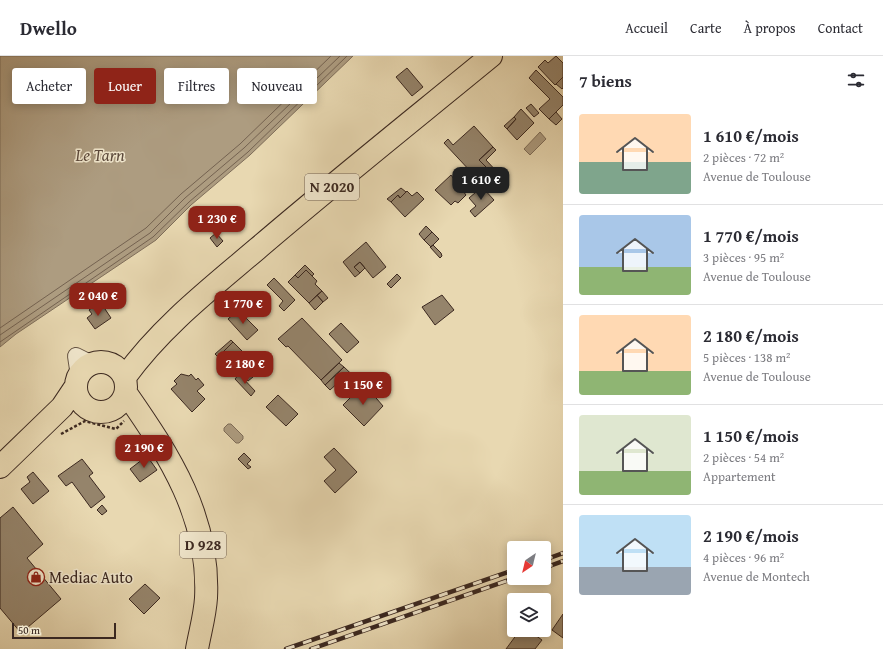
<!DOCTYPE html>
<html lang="fr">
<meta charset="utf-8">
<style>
:root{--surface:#fff;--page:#f2f2f3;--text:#2b2b33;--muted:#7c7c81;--line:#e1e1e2;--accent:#8f2418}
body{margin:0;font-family:"Gentium Book Plus",serif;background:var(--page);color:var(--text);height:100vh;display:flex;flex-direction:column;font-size:15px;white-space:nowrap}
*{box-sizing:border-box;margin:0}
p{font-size:13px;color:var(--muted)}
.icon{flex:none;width:22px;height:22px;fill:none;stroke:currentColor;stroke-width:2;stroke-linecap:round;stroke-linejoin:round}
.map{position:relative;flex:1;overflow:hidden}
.drawer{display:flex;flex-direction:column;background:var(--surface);width:320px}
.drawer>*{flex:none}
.hud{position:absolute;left:12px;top:12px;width:380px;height:36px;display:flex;gap:8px}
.needle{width:26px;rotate:215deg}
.controls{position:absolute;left:507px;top:485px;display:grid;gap:8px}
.controls a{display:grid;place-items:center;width:44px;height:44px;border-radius:4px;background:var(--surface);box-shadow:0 2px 10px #0003;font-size:20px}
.scale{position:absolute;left:12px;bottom:10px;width:104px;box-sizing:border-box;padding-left:4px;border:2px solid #3b2820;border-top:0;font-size:11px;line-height:14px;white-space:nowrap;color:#3b2820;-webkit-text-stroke:3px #f0e6cc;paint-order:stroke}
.price{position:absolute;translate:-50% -34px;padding:0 9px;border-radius:8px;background:var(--accent);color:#fff;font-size:13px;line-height:26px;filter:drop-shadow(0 1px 2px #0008)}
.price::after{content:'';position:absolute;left:50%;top:24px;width:12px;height:9px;margin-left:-6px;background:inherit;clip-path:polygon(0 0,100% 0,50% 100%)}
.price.current{background:#222;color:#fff}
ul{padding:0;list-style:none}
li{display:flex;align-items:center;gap:12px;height:100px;padding:0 16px}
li+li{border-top:1px solid var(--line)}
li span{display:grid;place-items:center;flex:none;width:112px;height:80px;border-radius:4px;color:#555}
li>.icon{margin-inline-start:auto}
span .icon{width:48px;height:48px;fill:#fffc;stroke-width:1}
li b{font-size:17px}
h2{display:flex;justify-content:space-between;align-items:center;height:48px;padding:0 16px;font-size:17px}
.pill{padding:0 14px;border-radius:4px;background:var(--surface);box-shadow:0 2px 10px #0003;font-size:14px;line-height:36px}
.pill.current{background:var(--accent);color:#fff}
header{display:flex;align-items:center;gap:24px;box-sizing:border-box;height:56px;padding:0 20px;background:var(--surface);border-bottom:1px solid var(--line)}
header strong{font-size:19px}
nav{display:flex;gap:22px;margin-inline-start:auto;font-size:14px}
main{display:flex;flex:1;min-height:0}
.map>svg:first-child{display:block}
</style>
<header>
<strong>Dwello</strong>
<nav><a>Accueil</a><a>Carte</a><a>À propos</a><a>Contact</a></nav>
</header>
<main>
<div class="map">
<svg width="563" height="593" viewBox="0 0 563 593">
<rect width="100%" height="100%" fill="#e8d8b1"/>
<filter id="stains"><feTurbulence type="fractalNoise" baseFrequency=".005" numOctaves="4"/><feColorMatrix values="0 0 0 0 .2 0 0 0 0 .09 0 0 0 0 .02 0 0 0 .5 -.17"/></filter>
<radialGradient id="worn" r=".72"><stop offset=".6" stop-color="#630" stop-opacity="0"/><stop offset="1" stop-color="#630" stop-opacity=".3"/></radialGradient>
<path fill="#ad9c80" stroke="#7f6e5a" d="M0 0H353L250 99 191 149 156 184 16 278 0 291Z
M540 76 546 83 530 99 524 93Z
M228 368H231L243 380V383L239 387H236L224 375V372Z"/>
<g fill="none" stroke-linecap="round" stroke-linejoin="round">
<path stroke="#746250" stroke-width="1" d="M0 272 146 172 181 138 240 88 331 0
M0 279 150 177 185 142 244 92 340 0
M0 286 153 181 189 146 248 96 347 0"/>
</g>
<path fill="#95846b" stroke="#3b2820" d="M556 0 563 7V21L555 29 538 11 545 4 548 7Z
M407 12 423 31 412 40 396 21Z
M536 14 563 41V49L549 63 539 53 550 43 529 22Z
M563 21V32L562 33 556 28Z
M531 48 539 57 534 61 526 52Z
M521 53 534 67 517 84 507 73 516 63 514 61Z
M556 56 562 63 556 69 549 63Z
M514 61 516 63 507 73 504 70Z
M474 70 493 91 479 104 497 122 486 132 444 87 448 83 453 89Z
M493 91 496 94 486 104 500 119 497 122 479 104Z
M451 119 466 139 458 147 455 145 451 149 435 134Z
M482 131 494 144 475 161 470 155 476 150 469 142Z
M401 132 406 136 400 142 398 139 391 146 387 143Z
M407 135 412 140 417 136 424 143 405 161 391 146 398 139 400 142Z
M426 170 432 176 424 184 419 178Z
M432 176 439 183 431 191 424 184Z
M216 177 223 185 217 191 210 182Z
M366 186 386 211 373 222 360 206 354 211 360 217 355 221 343 206Z
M433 189 441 197 442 200 440 202 430 191Z
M360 206 365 212 360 217 354 211Z
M305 209 314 218 312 220 306 214 298 222 295 219Z
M306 214 317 225 315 228 322 235 309 247 288 226 295 219 298 222Z
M397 218 401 222 391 232 387 228Z
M274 222 295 244 284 255 279 250 283 245 267 229Z
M322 235 328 242 323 246 317 239Z
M317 239 323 246 315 254 309 247Z
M442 239 454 254 435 269 422 251Z
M96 249 99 253 103 250 111 262 95 273 87 262 92 258 89 254Z
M236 256 239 260 242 258 258 274 247 284 228 263Z
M302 262 342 304 321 324 288 290 286 291 278 283Z
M341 267 359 286 347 297 329 278Z
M231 284 233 286 218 301 215 298Z
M233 286 246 299 233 310 236 313 233 316 218 301Z
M339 307 344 311 325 329 321 324Z
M344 311 363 329 353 339 340 325 330 334 325 329Z
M247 315 253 321 248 325 243 319Z
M181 318 189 320 191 318 196 324 198 322 204 329 197 335 205 343 192 356 171 333 177 328 174 325Z
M239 318 255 335 251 340 235 323Z
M363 329 370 335 366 339 360 332Z
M360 332 366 339 370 335 383 350 364 370 343 349Z
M278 339 298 358 286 370 266 351Z
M334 392 357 416 335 437 324 425 336 414 324 401Z
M244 397 251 404 247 408 251 411 248 413 238 403Z
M147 400 157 414 140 426 130 413Z
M82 403 93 417 89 420 105 441 91 452 72 426 66 430 58 420Z
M33 416 49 435 33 448 21 433 30 426 27 421Z
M102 449 107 455 102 459 97 454Z
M13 451 43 488 27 502 61 543 21 577 0 552V462Z
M145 528 160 542 144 558 129 543Z
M563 558V582L552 574Z
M520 574H528L542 584 535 593H506Z"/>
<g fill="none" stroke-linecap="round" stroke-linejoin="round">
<g stroke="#665444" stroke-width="18">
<path id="street" d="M79 320 76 300 92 308"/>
</g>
<g stroke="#3b2820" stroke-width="24">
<path id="primary" d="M76 331a25 25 0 1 1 50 0a25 25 0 1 1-50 0Z
M125 321C161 271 210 233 257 193 334 127 413 64 491 0
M126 337C170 400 210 462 206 542 205 559 200 576 197 593
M0 411 62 351 76 330"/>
</g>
<path stroke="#3b2820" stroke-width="2.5" stroke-dasharray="3 2" stroke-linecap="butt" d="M61 378 85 365 116 373 124 365"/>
<use href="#street" stroke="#f0e6cc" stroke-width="16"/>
<use href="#primary" stroke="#e8d8b1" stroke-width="22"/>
<g stroke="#3b2820" stroke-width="4.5">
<path id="rail" d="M544 504 563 497
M544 512 563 505
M286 593 514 514
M311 593 515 522"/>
</g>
<use href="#rail" stroke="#f0e6cc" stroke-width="3" stroke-dasharray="9" stroke-linecap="butt"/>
</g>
<defs>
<g id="shop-ring" transform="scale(0.9)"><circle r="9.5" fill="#f0e6cc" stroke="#8f2418" stroke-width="1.5"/><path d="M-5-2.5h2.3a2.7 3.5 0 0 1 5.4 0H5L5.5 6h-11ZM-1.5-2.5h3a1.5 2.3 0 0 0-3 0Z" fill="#8f2418"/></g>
</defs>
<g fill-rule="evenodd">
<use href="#shop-ring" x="36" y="521"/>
</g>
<g text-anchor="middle" stroke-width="3" stroke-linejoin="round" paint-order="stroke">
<g fill="#f0e6cc" stroke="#716154" stroke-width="1">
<rect x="305" y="118" width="54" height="26" rx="3"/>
<rect x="180" y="476" width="46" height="26" rx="3"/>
</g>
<g font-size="15" font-weight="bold" fill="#3b2820">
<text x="332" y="136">N 2020</text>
<text x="203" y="494">D 928</text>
</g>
<g font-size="16" fill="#3b2820" stroke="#f0e6cc" text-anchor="start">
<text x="49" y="527">Mediac Auto</text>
</g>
<g font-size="17" font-style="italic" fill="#5d4b3d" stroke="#f0e6cc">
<text x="100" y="105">Le Tarn</text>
</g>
</g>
<rect width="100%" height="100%" filter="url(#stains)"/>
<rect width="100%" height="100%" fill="url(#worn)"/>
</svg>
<div class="controls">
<a><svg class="needle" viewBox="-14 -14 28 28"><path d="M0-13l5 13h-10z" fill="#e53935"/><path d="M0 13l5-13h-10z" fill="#7c7c81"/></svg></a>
<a><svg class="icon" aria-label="layers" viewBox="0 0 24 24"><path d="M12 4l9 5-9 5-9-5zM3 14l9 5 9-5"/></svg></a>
</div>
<div class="scale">50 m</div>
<b class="price current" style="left:481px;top:145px">1 610 €</b>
<b class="price" style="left:217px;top:184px">1 230 €</b>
<b class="price" style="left:98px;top:261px">2 040 €</b>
<b class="price" style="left:243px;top:269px">1 770 €</b>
<b class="price" style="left:245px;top:329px">2 180 €</b>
<b class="price" style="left:363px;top:350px">1 150 €</b>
<b class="price" style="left:144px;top:413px">2 190 €</b>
<div class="hud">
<a class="pill">Acheter</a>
<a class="pill current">Louer</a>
<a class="pill">Filtres</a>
<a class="pill">Nouveau</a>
</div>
</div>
<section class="drawer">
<h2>7 biens<svg class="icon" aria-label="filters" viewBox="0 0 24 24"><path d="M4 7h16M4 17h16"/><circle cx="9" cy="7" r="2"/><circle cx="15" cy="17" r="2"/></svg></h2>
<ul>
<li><span style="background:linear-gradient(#ffd9b3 60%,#7fa58c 0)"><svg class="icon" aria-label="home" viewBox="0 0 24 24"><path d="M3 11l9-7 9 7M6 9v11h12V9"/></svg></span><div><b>1 610 €/mois</b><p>2 pièces · 72 m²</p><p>Avenue de Toulouse</p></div></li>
<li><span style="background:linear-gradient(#a9c7e8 65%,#8fb573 0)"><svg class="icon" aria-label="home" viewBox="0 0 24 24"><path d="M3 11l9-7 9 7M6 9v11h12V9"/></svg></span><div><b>1 770 €/mois</b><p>3 pièces · 95 m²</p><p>Avenue de Toulouse</p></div></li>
<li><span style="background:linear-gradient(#ffd9b3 70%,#8fb573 0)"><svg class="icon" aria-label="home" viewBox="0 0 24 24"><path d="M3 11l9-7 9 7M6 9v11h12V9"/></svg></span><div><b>2 180 €/mois</b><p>5 pièces · 138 m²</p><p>Avenue de Toulouse</p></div></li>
<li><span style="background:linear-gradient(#dfe7d0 70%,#8fb573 0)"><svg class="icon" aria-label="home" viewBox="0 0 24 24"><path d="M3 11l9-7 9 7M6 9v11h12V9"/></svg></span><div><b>1 150 €/mois</b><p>2 pièces · 54 m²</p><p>Appartement</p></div></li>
<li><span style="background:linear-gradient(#bfe0f5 65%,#9aa5b1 0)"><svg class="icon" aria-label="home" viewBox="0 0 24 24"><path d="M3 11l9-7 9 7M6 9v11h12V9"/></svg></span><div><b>2 190 €/mois</b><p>4 pièces · 96 m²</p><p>Avenue de Montech</p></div></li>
</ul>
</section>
</main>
